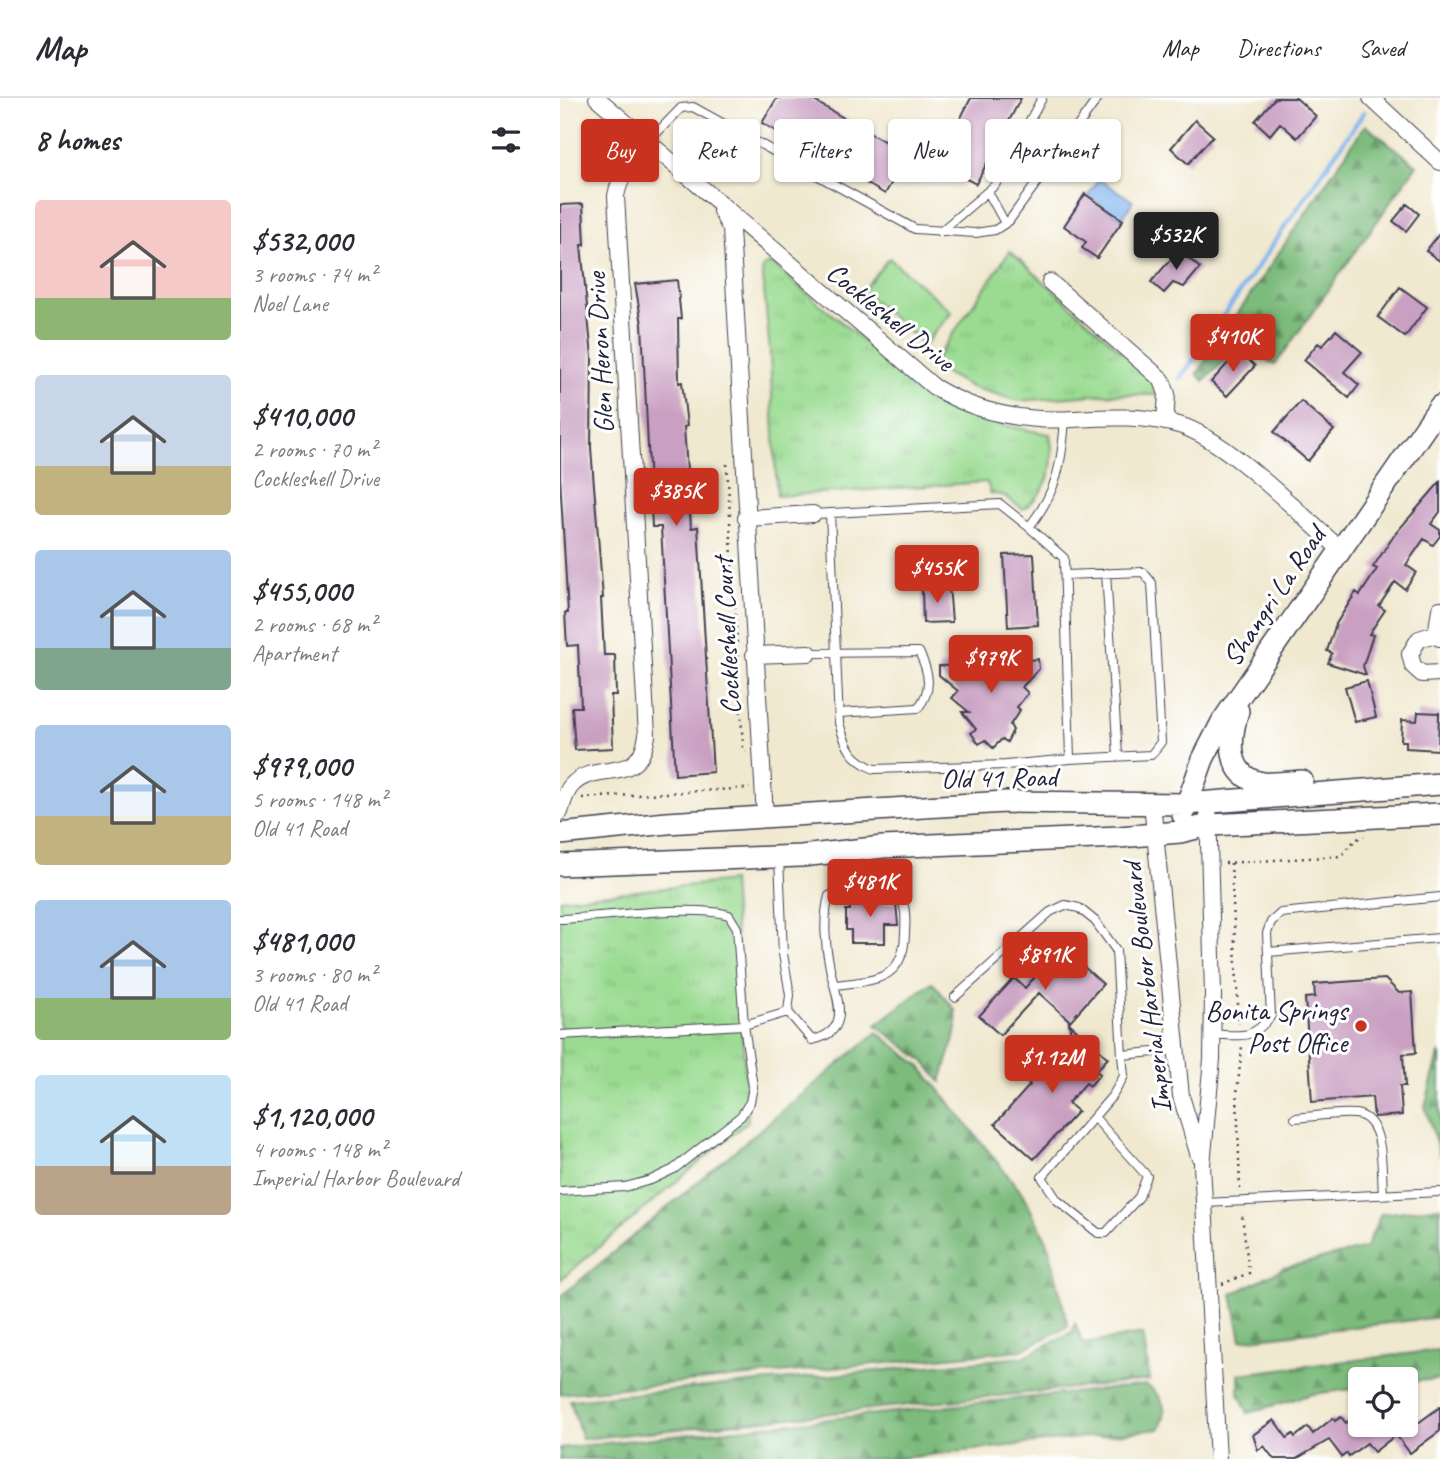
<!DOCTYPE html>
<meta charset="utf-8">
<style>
:root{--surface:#fff;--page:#f7f7f7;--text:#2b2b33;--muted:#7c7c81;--line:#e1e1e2;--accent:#c8321e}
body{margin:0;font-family:Caveat,sans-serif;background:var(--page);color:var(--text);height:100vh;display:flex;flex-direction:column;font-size:26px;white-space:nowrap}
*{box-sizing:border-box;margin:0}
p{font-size:23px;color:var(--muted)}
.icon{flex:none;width:38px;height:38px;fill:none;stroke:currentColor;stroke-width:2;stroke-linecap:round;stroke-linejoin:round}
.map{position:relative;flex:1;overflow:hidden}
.side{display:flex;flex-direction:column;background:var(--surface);width:560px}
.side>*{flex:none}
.guide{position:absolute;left:21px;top:21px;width:665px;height:63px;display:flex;gap:14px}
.fabs{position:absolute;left:788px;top:1269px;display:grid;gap:14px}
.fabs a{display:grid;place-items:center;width:70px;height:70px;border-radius:7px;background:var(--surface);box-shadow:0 2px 5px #0004;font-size:35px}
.price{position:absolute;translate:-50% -60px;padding:0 16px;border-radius:7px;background:var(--accent);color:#fff;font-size:23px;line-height:46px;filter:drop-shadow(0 2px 4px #0008)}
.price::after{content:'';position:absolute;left:50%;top:42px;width:21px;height:16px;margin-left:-10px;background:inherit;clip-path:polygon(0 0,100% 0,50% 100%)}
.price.current{background:#222;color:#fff}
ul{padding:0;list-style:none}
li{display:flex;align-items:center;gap:21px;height:175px;padding:0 35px}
li span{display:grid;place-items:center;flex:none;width:196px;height:140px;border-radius:7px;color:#555}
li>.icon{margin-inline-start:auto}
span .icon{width:84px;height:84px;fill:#fffc;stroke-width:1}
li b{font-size:30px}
h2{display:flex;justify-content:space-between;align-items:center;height:84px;padding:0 35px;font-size:30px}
.pill{padding:0 24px;border-radius:7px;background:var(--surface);box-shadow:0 2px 5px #0004;font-size:24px;line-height:63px}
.pill.current{background:var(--accent);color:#fff}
header{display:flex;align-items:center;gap:42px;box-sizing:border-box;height:98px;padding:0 35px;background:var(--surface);border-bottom:2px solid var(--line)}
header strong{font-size:33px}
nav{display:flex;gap:38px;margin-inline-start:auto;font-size:24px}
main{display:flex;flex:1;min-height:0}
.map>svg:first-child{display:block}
</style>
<header>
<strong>Map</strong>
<nav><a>Map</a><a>Directions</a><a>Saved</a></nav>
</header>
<main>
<section class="side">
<h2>8 homes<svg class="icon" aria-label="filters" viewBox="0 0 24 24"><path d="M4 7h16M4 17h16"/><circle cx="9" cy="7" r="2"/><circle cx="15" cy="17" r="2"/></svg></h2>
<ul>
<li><span style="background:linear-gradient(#f6c9c9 70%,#8fb573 0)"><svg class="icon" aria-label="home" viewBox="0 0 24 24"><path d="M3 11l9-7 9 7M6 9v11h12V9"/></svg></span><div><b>$532,000</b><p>3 rooms · 74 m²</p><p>Noel Lane</p></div></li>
<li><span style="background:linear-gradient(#c9d6e8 65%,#c2b280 0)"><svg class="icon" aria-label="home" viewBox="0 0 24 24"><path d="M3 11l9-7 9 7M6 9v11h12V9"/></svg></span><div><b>$410,000</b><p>2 rooms · 70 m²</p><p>Cockleshell Drive</p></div></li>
<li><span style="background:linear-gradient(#a9c7e8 70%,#7fa58c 0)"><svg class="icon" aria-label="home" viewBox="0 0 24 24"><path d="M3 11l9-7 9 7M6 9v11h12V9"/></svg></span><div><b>$455,000</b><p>2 rooms · 68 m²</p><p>Apartment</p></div></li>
<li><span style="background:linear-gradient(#a9c7e8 65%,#c2b280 0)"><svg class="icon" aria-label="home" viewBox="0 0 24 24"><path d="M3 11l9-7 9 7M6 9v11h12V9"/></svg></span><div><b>$979,000</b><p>5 rooms · 148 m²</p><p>Old 41 Road</p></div></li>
<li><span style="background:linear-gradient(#a9c7e8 70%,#8fb573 0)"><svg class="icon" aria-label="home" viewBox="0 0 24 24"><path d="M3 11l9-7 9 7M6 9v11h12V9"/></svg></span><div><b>$481,000</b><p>3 rooms · 80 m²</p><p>Old 41 Road</p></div></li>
<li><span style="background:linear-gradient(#bfe0f5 65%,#b9a48a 0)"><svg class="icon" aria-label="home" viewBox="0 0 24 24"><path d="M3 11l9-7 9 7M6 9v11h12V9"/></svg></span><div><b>$1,120,000</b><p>4 rooms · 148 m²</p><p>Imperial Harbor Boulevard</p></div></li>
</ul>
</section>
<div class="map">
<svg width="880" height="1361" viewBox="0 0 880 1361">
<defs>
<pattern id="grass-tufts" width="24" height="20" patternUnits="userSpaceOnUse" patternTransform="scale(1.75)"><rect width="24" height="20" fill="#9adb91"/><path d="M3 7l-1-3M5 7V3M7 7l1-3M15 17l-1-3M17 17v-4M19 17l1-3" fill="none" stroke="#84bc7e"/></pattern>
<pattern id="forest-firs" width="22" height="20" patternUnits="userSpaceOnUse" patternTransform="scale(1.75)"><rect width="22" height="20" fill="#7bbb7b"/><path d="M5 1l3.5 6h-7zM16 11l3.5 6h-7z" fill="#649866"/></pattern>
</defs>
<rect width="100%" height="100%" fill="#fff"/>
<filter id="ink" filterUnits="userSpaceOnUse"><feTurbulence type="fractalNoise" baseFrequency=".0143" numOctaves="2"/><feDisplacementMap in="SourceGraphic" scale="14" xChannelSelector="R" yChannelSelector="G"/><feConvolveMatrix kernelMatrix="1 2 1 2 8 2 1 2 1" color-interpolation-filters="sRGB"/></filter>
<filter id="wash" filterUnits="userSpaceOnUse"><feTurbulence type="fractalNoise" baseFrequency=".00686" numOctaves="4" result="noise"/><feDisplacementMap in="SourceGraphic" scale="28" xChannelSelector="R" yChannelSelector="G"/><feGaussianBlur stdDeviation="1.57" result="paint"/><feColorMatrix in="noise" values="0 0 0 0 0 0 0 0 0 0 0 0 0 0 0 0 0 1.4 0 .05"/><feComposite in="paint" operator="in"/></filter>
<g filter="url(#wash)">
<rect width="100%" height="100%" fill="#f0e8cf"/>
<path fill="url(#grass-tufts)" stroke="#5e7e66" stroke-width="2" d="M450 153 597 285 599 297 546 296 459 303 411 289 371 268Z
M211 165 371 300 421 323 490 336C496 367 490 392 463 411L442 397 430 395 427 384 217 398 210 255 202 170Z
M172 783 188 1023 0 1182V801Z"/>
<path fill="url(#forest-firs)" stroke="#4e6e5b" stroke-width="2" d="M805 27 857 67 715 267 680 247 644 283 637 276Z
M372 884 396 913 397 931 381 984 364 963 316 927Z
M317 934 360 968 462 1095 488 1145 508 1228 462 1252 0 1296V1199Z
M880 953V1058L865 1008Z
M880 1109V1219L681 1242 672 1196 724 1170 806 1150 821 1116Z
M515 1225 523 1246 583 1236 590 1282 22 1341 10 1302 463 1259 512 1234Z
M880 1252V1281L845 1284V1281H800V1290L752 1296 688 1315 679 1295V1276Z
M586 1287C603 1297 610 1313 599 1331L333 1361H0V1350Z"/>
<path fill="#9adb91" stroke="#5e7e66" stroke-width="2" d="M329 160 392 214 364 247 302 193Z"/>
<path fill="#7eb4ed" stroke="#506b94" stroke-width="2" d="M539 81 573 103 562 121 528 98Z"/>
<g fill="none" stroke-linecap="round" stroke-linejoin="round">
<path stroke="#7eb4ed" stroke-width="4.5" d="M620 281 804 14"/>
</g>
<g id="blocks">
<path fill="#c9a0c2" d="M217 0H249L348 57 325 96 202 25Z
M411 0H461L416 86 377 66Z
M715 0H736L756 18 737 40 720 25 710 37 695 23Z
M635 22 653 38 628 66 611 50Z
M525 96 563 122 537 160 522 150 526 144 504 128Z
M23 106 25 147H21L32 259 31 350 43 500H41L44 557H55L56 597H51L53 650 15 652 12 609H21L18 547 7 548 5 515H8L0 380V107Z
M847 106 859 116 846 133 833 123Z
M880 135V163L866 153Z
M619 152 640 170 624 189 613 185 604 195 591 184Z
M117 182 121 221H118L119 285 122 284 127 328 124 329 131 430 138 429 153 674 115 677 101 429H92L82 226 75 186Z
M840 189 867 209 845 239 818 219Z
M776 232 802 254 784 274 799 287 789 300 744 262 758 245 762 248Z
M679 253 695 268 667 298 651 284Z
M741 303 774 332 748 363 714 334Z
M880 384V414L871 426 880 432V438L873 447 864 441 846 467 856 474 845 491 835 484 819 508 825 512 809 536 813 537 803 568 806 577 768 565 772 555 767 553 776 526 796 494 800 497 817 471 813 469 835 436Z
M474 456 478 527 448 529 444 457Z
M389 487 392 524 363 525 362 491Z
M441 561V565L478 561 479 571 462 589 468 595 457 609 460 612 450 627 453 632 447 644 442 641 433 650 425 642 419 646 411 635 416 631 402 614H409L392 600 398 593 379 577V568L415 567V563Z
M807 583 816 619 795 624 785 589Z
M858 614 879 615 878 652 846 650V643H841L842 622 857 623Z
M322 797V805H336L338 827H325V845H291V832H286V812H290L289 799Z
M502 849 543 886 510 923 479 895 440 937 419 918 454 880 465 890Z
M825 881 839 895 852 894 856 955 843 956 845 988H840L842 1017 814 1019 812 999 752 1004 745 900 755 899 754 886Z
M509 925 548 960 536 973 540 976 530 988 526 985 508 1005 518 1013 474 1061 435 1026 470 987 464 981 477 967 484 973 512 941Z
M845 1308 858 1325 880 1309V1333L850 1355 836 1337 814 1354 807 1345 789 1358 787 1355 782 1359 769 1342 736 1361H714L704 1348 698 1352 693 1337 714 1322 727 1340 733 1336 735 1339 748 1329 753 1336 773 1320 775 1323 781 1319 786 1325 800 1315V1326H845Z"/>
</g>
</g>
<g filter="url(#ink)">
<use href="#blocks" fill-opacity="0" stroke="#414051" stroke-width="2"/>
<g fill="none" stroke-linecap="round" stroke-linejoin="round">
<g stroke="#414051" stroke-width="10">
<path id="lane" d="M88 44 121 10 133 9 355 131 415 135 435 132 449 123 538 0
M428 94 445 125
M380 134 435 87 482 0
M270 415 279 625C286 649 291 661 314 671L446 667 510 661 504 460 469 429
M253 416 440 406 469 429C497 394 502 365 505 321
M546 475 558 658
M505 477 583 474 592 485 601 644 591 657 510 661
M249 555 359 554C369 574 373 592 358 610L279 615
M219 760 223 856 230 897 228 914 252 942C295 933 275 898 270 870 265 848 263 820 269 798 291 789 315 786 338 793 346 808 346 818 345 835 344 883 315 882 276 887
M0 821C41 819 134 806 169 817L177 830 184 927 193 989 190 1004 181 1018 114 1071 91 1082 65 1089 0 1093
M708 854 880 840
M395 899 490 814 505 807 519 810 535 823 556 852 562 957 615 952
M652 936C681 938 692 942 711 918L707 835 711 824 721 815 880 799
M0 937 184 927 228 914
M535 1020 587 1078 579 1099 546 1135H538L497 1102 482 1079 553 997 564 978 562 957
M735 1020C750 1019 787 1013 800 1017 826 1026 821 1075 823 1097
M644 1105 880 1094"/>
</g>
<g stroke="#414051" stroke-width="18">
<path id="street" d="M37 0 374 289C417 315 464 324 513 321 550 319 582 317 619 327 667 341 739 416 779 450
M811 0 880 64
M161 113 171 131 205 719
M490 184 602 282 607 296 605 324
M186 420 253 416
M876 538 880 511
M880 540 872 537 859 541 850 556 853 568 862 576 880 575
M194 557 249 555
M592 705 621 998 639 1058
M648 705 653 897 652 961 642 1067 658 1361
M0 714C3 705 5 695 11 688 36 660 80 690 87 637L56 98C60 76 73 62 88 44"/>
</g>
<g stroke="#414051" stroke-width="24">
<path id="secondary" d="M678 613C670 639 665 680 703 685 716 686 730 684 742 683
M623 717 643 661 662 624 880 308
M0 736 107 725 445 704 626 706 880 686
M0 767 241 758 323 749 559 739 620 734 649 727 880 716"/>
</g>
<path stroke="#414051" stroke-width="2.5" stroke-dasharray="2 5" stroke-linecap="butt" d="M167 366 170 417
M170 424 183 650 186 654
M22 700 190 690
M665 765 781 758 795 742 804 738
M671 765 679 926
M680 1091 677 996 682 948
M662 1186 689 1175 682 1117"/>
<use href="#lane" stroke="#fff" stroke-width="8"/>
<use href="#street" stroke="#fff" stroke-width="16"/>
<use href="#secondary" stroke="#fff" stroke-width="21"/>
</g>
</g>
<circle fill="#c8321e" stroke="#fff" stroke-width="2.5" cx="801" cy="928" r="7"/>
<g text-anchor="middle" stroke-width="6" stroke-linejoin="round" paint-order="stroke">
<g font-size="28" fill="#22223b" stroke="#fff">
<text transform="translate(331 218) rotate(39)" y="10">Cockleshell Drive</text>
<text transform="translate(39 255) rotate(-93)" y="10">Glen Heron Drive</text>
<text transform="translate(713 498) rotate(-56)" y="10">Shangri La Road</text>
<text transform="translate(166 538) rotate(-93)" y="10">Cockleshell Court</text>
<text transform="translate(439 679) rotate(-1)" y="10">Old 41 Road</text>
<text transform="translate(586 890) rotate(-97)" y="10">Imperial Harbor Boulevard</text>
</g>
<g font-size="28" fill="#22223b" stroke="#fff" text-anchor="end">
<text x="787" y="922">Bonita Springs<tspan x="787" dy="32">Post Office</tspan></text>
</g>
</g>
</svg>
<div class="fabs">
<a><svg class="icon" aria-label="locate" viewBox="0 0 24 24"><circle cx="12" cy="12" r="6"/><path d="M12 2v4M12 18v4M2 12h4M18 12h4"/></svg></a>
</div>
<b class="price current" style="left:616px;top:174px">$532K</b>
<b class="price" style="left:673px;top:276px">$410K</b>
<b class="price" style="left:116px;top:430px">$385K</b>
<b class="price" style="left:377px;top:507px">$455K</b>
<b class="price" style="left:431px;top:597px">$979K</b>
<b class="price" style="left:310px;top:821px">$481K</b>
<b class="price" style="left:485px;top:894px">$891K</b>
<b class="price" style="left:492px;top:997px">$1.12M</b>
<div class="guide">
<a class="pill current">Buy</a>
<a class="pill">Rent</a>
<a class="pill">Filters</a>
<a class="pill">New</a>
<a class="pill">Apartment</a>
</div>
</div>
</main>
